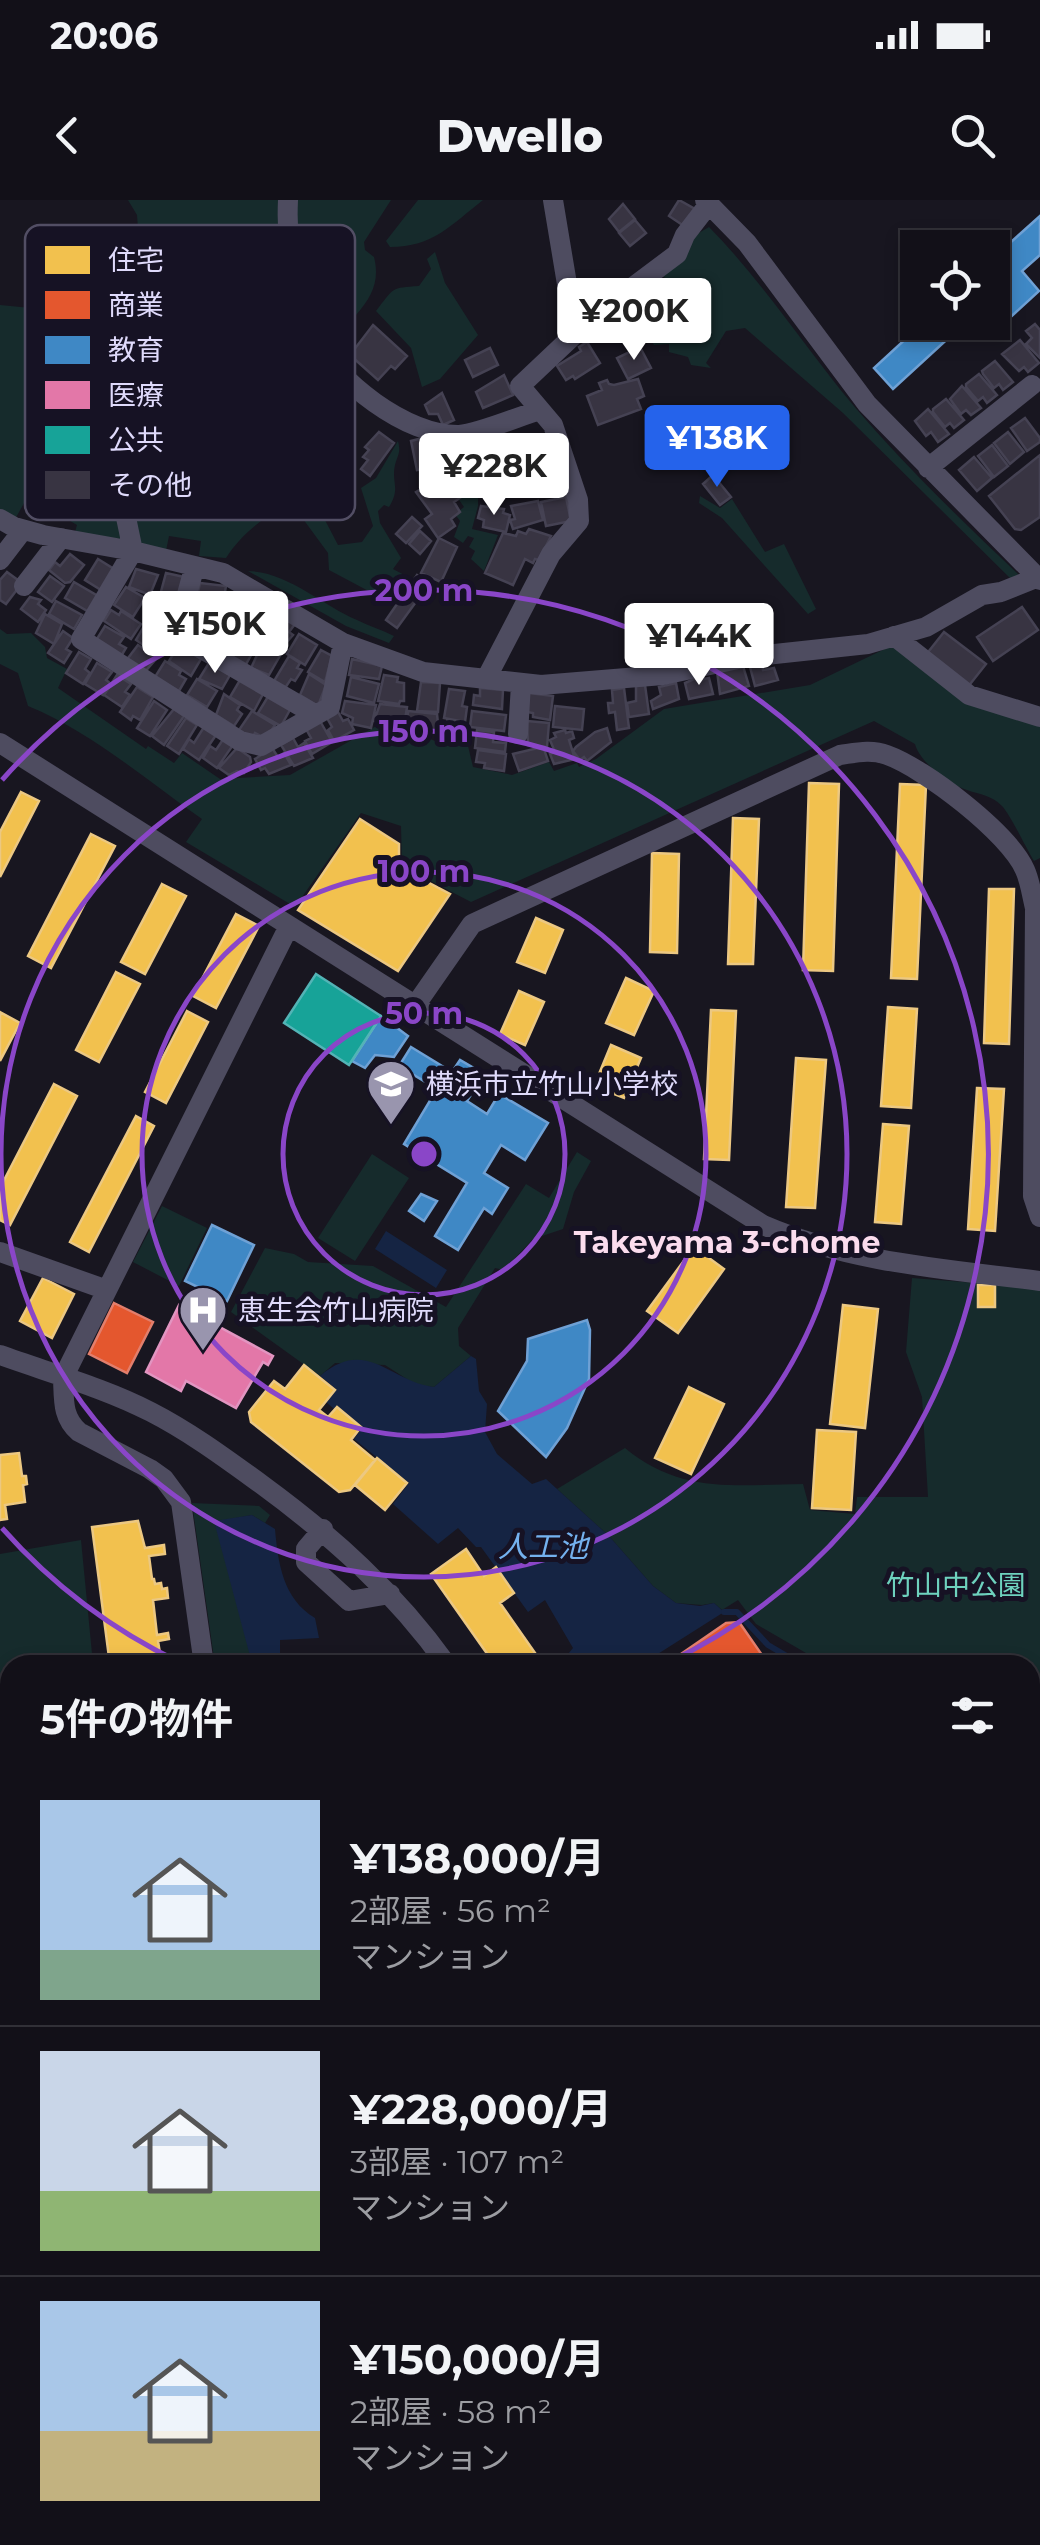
<!DOCTYPE html>
<html lang="ja">
<meta charset="utf-8">
<style>
:root{--surface:#121018;--page:#1b1921;--text:#f1f3f6;--muted:#9c9da2;--line:#313037;--accent:#2563eb}
body{margin:0;font-family:Montserrat,"Noto Sans JP",sans-serif;background:var(--page);color:var(--text);height:100vh;display:flex;flex-direction:column;font-size:38px;white-space:nowrap}
*{box-sizing:border-box;margin:0}
p{font-size:32px;color:var(--muted)}
.icon{flex:none;width:55px;height:55px;fill:none;stroke:currentColor;stroke-width:2;stroke-linecap:round;stroke-linejoin:round}
.map{position:relative;flex:1;overflow:hidden}
.details{position:absolute;left:0px;top:1455px;width:1040px;height:890px;display:flex;flex-direction:column;background:var(--surface);border-radius:30px 30px 0 0;box-shadow:0 5px 15px #0003,0 0 0 2px var(--line)}
.details>*{flex:none}
.controls{position:absolute;left:900px;top:30px;display:grid;gap:20px}
.controls a{display:grid;place-items:center;width:110px;height:110px;border-radius:0px;background:var(--surface);box-shadow:0 5px 15px #0003,0 0 0 2px var(--line);font-size:50px}
.price{position:absolute;translate:-50% -85px;padding:0 22px;border-radius:10px;background:#fff;color:#222;font-size:32px;line-height:65px;filter:drop-shadow(0 2px 5px #0008)}
.price::after{content:'';position:absolute;left:50%;top:60px;width:30px;height:22px;margin-left:-15px;background:inherit;clip-path:polygon(0 0,100% 0,50% 100%)}
.price.current{background:var(--accent);color:#fff}
ul{padding:0;list-style:none}
li{display:flex;align-items:center;gap:30px;height:250px;padding:0 40px}
li+li{border-top:2px solid var(--line)}
li span{display:grid;place-items:center;flex:none;width:280px;height:200px;border-radius:0px;color:#555}
li>.icon{margin-inline-start:auto}
span .icon{width:120px;height:120px;fill:#fffc;stroke-width:1}
li b{font-size:42px}
h2{display:flex;justify-content:space-between;align-items:center;height:120px;padding:0 40px;font-size:42px}
.status{display:flex;justify-content:space-between;align-items:center;height:70px;padding:0 50px;background:var(--surface);direction:ltr}
.status svg{height:28px;fill:currentColor}
header{display:flex;justify-content:space-between;align-items:center;height:130px;padding:0 40px;background:var(--surface);font-size:45px;font-weight:800}
.map>svg:first-child{display:block}
</style>
<div class="status"><b>20:06</b><svg viewBox="0 0 49 12"><path d="M0 12V9h3v3zM5 12V6h3v6zM10 12V3h3v9zM15 12V0h3v12zM26 1h20v11H26zM47 4h2v5h-2z"/></svg></div>
<header><svg class="icon" aria-label="back" viewBox="0 0 24 24"><path d="M15 5l-7 7 7 7"/></svg>Dwello<svg class="icon" aria-label="search" viewBox="0 0 24 24"><circle cx="10" cy="10" r="6"/><path d="M15 15l6 6"/></svg></header>
<div class="map">
<svg width="1040" height="2345" viewBox="0 0 1040 2345">
<rect width="100%" height="100%" fill="#181620"/>
<path fill="#162b2c" d="M128 0H282L302 126C283 131 258 142 239 141 212 140 187 104 176 83L141 69 137 15Z
M293 0H391L364 42 365 50 374 57C380 81 372 97 356 115H342L332 111 331 120 327 123C304 84 298 44 293 0Z
M418 0H483C451 25 433 47 390 47L386 41Z
M709 27C763 82 804 146 853 205 904 265 962 321 1018 374L1014 382 843 213 745 128 726 131 706 163 711 168 691 165 688 157 669 152V144L654 145 644 128 686 100 699 96 658 74 692 37Z
M435 52 445 83 478 135 440 179 422 187 411 148 376 111C395 87 390 88 419 86L431 69 427 59Z
M75 72 108 80 139 76 168 88 202 131 233 153 228 168 165 179 164 175 56 208 73 295 110 283 125 339 74 336 77 325 28 296 14 321 0 313V105L41 109C42 95 46 90 59 84L58 73Z
M479 234 478 306 472 329 498 335 484 371 471 359 475 351 469 347 474 338 468 336 463 343 454 337 460 321 455 314 464 307 457 297 470 287 463 277 469 272 461 259 459 236Z
M398 241C401 253 398 254 395 265 391 283 401 288 389 307L384 305 378 311 380 323 401 358 393 369 408 377 391 403 329 370 328 353 295 308 315 301 338 345 362 342 373 326 361 288 376 278Z
M263 260 296 295 306 288 313 294C277 309 248 324 226 358L199 356 201 341 169 336 166 351 141 345 120 269 151 263 154 276Z
M700 296 720 308 732 299 765 352 784 344 816 409 808 414 722 318 699 303Z
M248 371C288 372 322 405 357 420 369 426 382 430 394 436L389 443 346 426Z
M0 429 7 434 31 433 45 447 47 458 67 469 58 488 146 549 148 546 174 563 182 553 220 579 290 575 380 524 398 525 435 541 468 546 473 567 512 575 549 562 554 571 577 563 579 567 596 559 664 509 810 485 893 445 1040 523V658L1034 661C1026 648 1010 614 1002 606 991 595 981 595 967 590 949 585 919 561 915 544L874 521 471 702 402 666 401 626 361 613 295 707 186 642 202 619C146 580 90 531 28 506L18 473 0 464Z
M577 952 591 961 574 992 563 1029 533 1039 504 1070 495 1068 458 1128 459 1146 471 1156 434 1187 416 1185 385 1165 335 1163 320 1176 231 1112 265 1048 294 1054 308 1062 373 1066 446 1107 526 984 549 998Z
M372 954 409 978 355 1061 318 1038Z
M162 1006 207 1028 179 1086 133 1062Z
M912 1078 1040 1088V1505L1030 1530V1465H810L806 1453 756 1424 738 1400 722 1410 714 1403 702 1405 676 1403 653 1386 609 1336 557 1289 625 1248C680 1294 736 1285 803 1284L810 1310 855 1314 857 1297H928L922 1197 906 1152Z
M192 1303 259 1306 270 1315 265 1323 252 1315 214 1322 280 1455 288 1453 289 1465H215Z
M81 1340 93 1464 10 1465V1477L5 1478V1545L0 1543V1354Z
M1034 1881 1040 1892V2160L1030 2166V1883Z"/>
<path fill="#152443" d="M386 1031 447 1070 436 1088 375 1049Z
M471 1156 476 1159 479 1191 487 1204 485 1232 497 1254 532 1284 546 1279 609 1336 653 1386 676 1403 700 1406 714 1403 724 1412 653 1457V1465H574L568 1454 573 1448 545 1400 528 1412 481 1347H476L458 1328 438 1344 393 1304 409 1283 354 1239 360 1231 326 1202 336 1189 320 1176C367 1136 390 1182 434 1187Z
M252 1315 275 1329C278 1363 283 1399 315 1418L319 1438 280 1440V1455L250 1456 214 1321Z"/>
<path fill="#f2c14e" stroke="#ecc882" stroke-width="2.5" d="M809 583 839 584 833 771 803 770Z
M900 584 926 585 917 779 891 778Z
M21 592 39 601 0 677V632Z
M733 618 759 619 753 764H728Z
M360 619 399 644V667L450 694 398 771 298 710Z
M91 634 115 646 51 768 28 756Z
M652 653 679 654 677 753 650 752Z
M162 684 186 696 145 774 121 762Z
M989 689H1014L1009 844 984 843Z
M236 714 259 726 216 808 193 796Z
M536 718 563 730 545 773 517 762Z
M116 772 140 784 99 862 76 850Z
M626 778 654 791 634 835 606 823Z
M519 791 544 802 525 845 500 834Z
M888 807 917 809 911 908 881 906Z
M711 810 736 811 729 960 704 959Z
M187 811 208 822 166 903 145 892Z
M0 812 20 823 0 861Z
M611 845 641 858 624 898 594 886Z
M796 858 826 860 815 1008 786 1007Z
M54 884 77 896 10 1025 0 1020V988Z
M977 888 1004 889 995 1031 968 1029Z
M136 916 154 926 89 1052 70 1042Z
M883 924 909 926 901 1024 875 1022Z
M694 1047 724 1069 678 1133 647 1111Z
M43 1078 74 1094 52 1138 20 1121Z
M978 1085H995V1107H978Z
M843 1105 878 1109 865 1228 830 1224Z
M304 1165 335 1190 319 1210 328 1217 337 1207 361 1227 351 1240 375 1260 350 1290 339 1292 251 1222 249 1212 274 1181 285 1189Z
M689 1187 724 1204 691 1274 655 1258Z
M817 1230 856 1232 851 1310 812 1308Z
M19 1253 22 1276H26L27 1284 23 1285 25 1302 5 1305 7 1319 0 1320V1255Z
M377 1258 407 1283 385 1310 355 1285Z
M138 1321 145 1348 164 1345 165 1354 149 1356 152 1379H154L155 1384 161 1383 162 1389 167 1388 168 1398 153 1400 157 1435 168 1433 169 1439 158 1441 161 1460 142 1462V1465H110L92 1327Z
M466 1349 484 1376 496 1367 514 1393 500 1403 535 1453 518 1465H495L431 1374Z
M1035 1620 1040 1622V1670L1030 1693V1632Z
M901 2335H947L993 2345H899Z"/>
<path fill="#e4572e" stroke="#e27e6c" stroke-width="2.5" d="M114 1103 153 1122 127 1173 89 1154Z
M739 1422 769 1465H665L726 1423Z"/>
<path fill="#3f88c5" stroke="#6fa1d5" stroke-width="2.5" d="M1040 16V55L1022 71 1039 91 991 135 980 122H992V59Z
M924 122H966L893 189 874 168Z
M381 816 408 836 394 857 375 855 365 868 352 861Z
M411 847 452 872 460 860 484 874 467 901 487 914 499 894 548 923 525 960 501 945 484 973 508 988 492 1014 484 1008 458 1050 435 1036 467 983 404 944 437 889 399 866Z
M421 994 437 1001 424 1021 409 1011Z
M212 1025 254 1045 227 1101 185 1081Z
M587 1120 590 1130 589 1179 567 1228 546 1257 498 1211 527 1161 528 1139Z"/>
<path fill="#e377a8" stroke="#e295c1" stroke-width="2.5" d="M179 1105 273 1156 268 1165 263 1162 236 1208 186 1181 181 1191 146 1172Z"/>
<path fill="#17a398" stroke="#53b4b6" stroke-width="2.5" d="M316 774 381 816 349 865 284 823Z"/>
<g fill="none" stroke-linecap="round" stroke-linejoin="round">
<path stroke="#152443" stroke-width="6" d="M724 1412H737L768 1445 802 1465"/>
</g>
<path fill="#383442" stroke="#454253" stroke-width="2.5" d="M679 0 695 9 684 26 669 16Z
M623 4 635 19 619 32 609 19Z
M635 20 646 33 630 46 619 33Z
M618 105 628 119 609 131 603 121Z
M1035 124 1040 130V158L1026 144 1032 138 1026 131Z
M373 125 407 156 395 169 391 166 378 180 350 155Z
M1020 140 1039 163 1028 172 1024 167 1019 171 1002 154Z
M587 142 600 163 575 179 573 176 566 180 557 166 581 151 579 147Z
M640 147 651 168 628 179 617 158Z
M490 148 498 165 473 177 465 160Z
M995 161 1013 182 1003 190 999 184 994 188 983 174 982 171Z
M979 174 997 195 987 203 983 197 978 201 966 187V184Z
M504 175 513 195 483 208 476 192Z
M638 179 644 196 637 199 641 209 598 225 587 196 602 190 599 183 607 180 609 184 614 185Z
M962 186 981 208 971 215 966 210 961 214 950 199Z
M442 193 454 220 443 225 438 214H429L425 205Z
M946 199 964 220 954 228 950 223 945 227 933 212V209Z
M928 209 949 234 938 242 931 232 926 236 915 221Z
M1025 218 1040 238V242L1027 251 1011 228Z
M379 232 394 243 370 276 361 269 368 260 363 257 369 250 365 247Z
M1008 232 1024 252 1010 264 994 243Z
M434 235 436 249H442L443 258 436 259 437 267 417 270 411 241Z
M992 245 1008 266 994 277 978 256Z
M1040 255V317L1021 330 1015 329 989 296Z
M974 257 992 278 977 291 959 270Z
M458 266 466 277 460 281 467 293 454 302 460 312 451 319 455 326 438 338 425 319 432 314 416 292Z
M713 275 731 297 720 305 703 284Z
M566 297 571 321 546 326 541 302Z
M538 301 543 320 513 329 510 320 515 319 511 306Z
M481 306 504 309 503 313 510 315 506 332 483 327 484 320 478 318Z
M412 317 422 326 406 343 396 334Z
M529 329 551 336 539 360 535 359 533 363 525 359 513 385 485 373 503 333 516 336 518 331 526 334Z
M420 331 431 341 420 354 409 344Z
M439 338 457 347 441 382 421 373Z
M70 354 84 365 70 382 65 383 49 370 55 362 60 366Z
M98 359 114 369 101 390 85 380Z
M136 369 158 375 150 395 129 387Z
M7 372 22 383 6 404 0 400V380Z
M166 373 184 377 177 403 159 399Z
M417 375 429 384 397 428 386 420Z
M50 376 64 386 52 402 38 392Z
M74 382 98 396 89 412 65 398Z
M200 383 226 386 223 403 196 402Z
M126 387 145 398 133 417 114 405Z
M235 391 252 400 238 423 220 412Z
M30 397 41 400 38 404 46 410 38 422 21 409Z
M154 399 167 403 166 408 175 410 170 428 148 423Z
M56 401 82 415 74 429 49 414Z
M194 405 204 411 207 406 218 412 205 435 187 425Z
M1022 407 1038 430 993 461 977 437Z
M257 409 273 415 261 436 257 437 238 425 247 411 253 415Z
M111 410 119 415 121 411 141 424 131 439 104 421Z
M45 414 62 424 54 444 36 433Z
M221 415 239 425 230 441 227 439 223 445 214 440 212 444 208 442 209 436Z
M282 416 295 424 289 432 293 435 280 450 266 442Z
M146 423 169 437 158 455 136 440Z
M105 426 124 437 119 444 126 448 120 458 95 442Z
M238 429 259 441 245 466 233 459 234 450 228 447Z
M63 431 73 438 66 449 71 452 64 463 48 453Z
M944 432 986 464 967 488 925 456Z
M299 434 317 445 305 465 287 454Z
M263 442 281 454 269 475 251 468Z
M138 445 157 458 142 475 125 462Z
M179 445 201 459 191 476 169 461Z
M321 450 332 456 325 482 308 472Z
M79 452 91 459 85 469 90 473 83 484 66 473Z
M289 456 300 463 297 468 302 470 295 481 291 479 285 488 274 481Z
M352 459 382 466 379 479 349 475Z
M165 461 181 471 179 475 186 479 179 491 155 477Z
M97 463 112 472 106 480 110 483 103 495 85 484Z
M209 463 230 475 222 489 199 479Z
M762 464 763 470 774 468 778 480 755 486 750 467Z
M743 466 749 486 720 494 717 471Z
M309 474 326 485 318 506 300 495Z
M117 475 131 484 125 492 130 495 122 507 104 495Z
M384 475 398 477 397 482 404 483V501H400L399 504 378 501Z
M703 475 704 479 709 478 713 494 689 499 685 483Z
M351 477 379 484 374 503 347 496Z
M197 479 217 491 207 507 187 495Z
M240 480 263 494 254 511 230 497Z
M421 482 440 483 438 512 417 511Z
M676 483 679 499 653 509 651 501 661 495 659 487Z
M645 485 649 514 629 517 627 503 636 501V486Z
M137 487 153 497 140 520 133 516 131 520 120 512Z
M480 488 503 490 502 509 473 505 474 495 480 496Z
M624 488 629 528 617 530 615 512 609 513 608 503H613L612 490Z
M449 489 465 491 462 506 467 507 465 522 444 518Z
M529 493 553 496 550 520 533 517V513L527 512Z
M224 494 240 505 237 510 242 514 234 526 216 515Z
M269 495 291 508 281 526 258 513Z
M154 501 167 510 150 536 137 528Z
M345 501 376 505 371 528 352 524 353 518 342 513Z
M380 504 407 507 405 520 398 519 397 523 374 521Z
M555 506 584 509 582 530 553 527Z
M174 509 184 516 164 545 152 536Z
M252 511 275 525 269 534 261 536 255 533 252 538 239 530Z
M408 511 437 514 439 533 426 532 427 527 407 525Z
M472 511 506 515 504 531 470 527Z
M338 512 343 521 348 519 354 530 334 541 328 530 332 527 327 518Z
M186 518 197 525 179 554 167 546Z
M320 521 332 542 312 554 305 541 311 538 306 529Z
M447 521 465 523V527L470 528 468 543 451 541 452 535 445 534Z
M527 521 549 523 547 547 528 545Z
M204 527 216 535 199 560 183 549 189 539 194 543Z
M607 528 611 542 587 561 584 557 580 560 573 551 576 547 595 532Z
M477 530 494 532 493 542 506 543 505 552 475 548Z
M565 530 566 533 572 531 574 538 569 540 575 559 554 564 550 554 555 552 550 540 556 537 554 533Z
M224 538 233 545 217 568 203 558 210 546 216 550Z
M293 538 298 547 304 543 313 558 294 566 281 545Z
M237 548 250 557 251 562 244 573 237 571 229 575 219 568Z
M272 548 278 557 284 553 291 565 269 574 265 568 261 570 255 559Z
M538 548 544 549 548 561 519 571 513 554Z
M478 550 506 554 504 571 484 568 485 563 476 562Z
M95 2335H112L119 2342 115 2345 85 2344Z"/>
<g fill="none" stroke-linecap="round" stroke-linejoin="round">
<path stroke="#4e4c60" stroke-width="20" d="M288 0C286 43 293 96 312 135 336 181 406 236 459 235 478 234 520 216 540 210
M553 0 567 84 585 124
M705 0 747 43 867 204 1040 380
M97 202 109 236 133 351 81 439 240 541 261 546 330 507 343 443
M109 236 240 210 233 170 240 151 312 134
M928 268 1032 185
M0 319 14 327 43 335 133 351 223 373 343 443 423 472 541 485 663 475 747 457 868 444 926 427 982 395 1001 392 1036 378
M0 360 23 330
M194 369 176 434 316 515
M24 386 61 338
M894 436 969 495 1040 517
M486 479 551 354 579 321 578 300 553 225 520 186 593 117 677 54 685 35 709 4
M518 534 521 484
M0 543 763 1025C851 1063 946 1069 1040 1081
M417 803 472 724 840 555C855 553 871 549 887 555 924 568 1009 633 1025 670 1030 681 1032 696 1035 708L1033 996 1040 1017
M0 1052 107 1090
M0 1155C50 1173 105 1188 151 1212 190 1232 225 1258 261 1284 332 1336 395 1392 447 1465
M323 1329 306 1349V1362L349 1401 390 1394
M204 1465 181 1302 164 1279 150 1269 79 1232C62 1217 64 1200 63 1178L289 726
M0 1555 10 1561
M1030 1569 1040 1544
M0 1630 10 1637
M1030 1785 1040 1806
M1030 2244 1040 2243
M0 2324 10 2298
M37 2335 38 2345
M523 2345 524 2335
M610 2345V2335"/>
<path stroke="#564d64" stroke-width="25" d="M0 2125 10 2128
M216 2335 225 2345"/>
</g>
<g fill="none" stroke="#8a46c8" stroke-width="5">
<circle cx="424" cy="954" r="141"/>
<circle cx="424" cy="954" r="282"/>
<circle cx="424" cy="954" r="423"/>
<path d="M181 1463A564 564 0 0 1 2 1328M2 580A564 564 0 1 1 667 1463"/>
</g>
<defs>
<g id="school-pin" transform="scale(2.5)"><path d="M0 17L-7.5 6A9.5 9.5 0 1 1 7.5 6Z" fill="#9995ae" stroke="#161224"/><path d="M0-5L7-2L0 1L-7-2ZM-4 1L0 2.5L4 1V4Q0 6-4 4Z" fill="#fff"/></g>
<g id="hospital-pin" transform="scale(2.5)"><path d="M0 17L-7.5 6A9.5 9.5 0 1 1 7.5 6Z" fill="#9995ae" stroke="#161224"/><path d="M-5-5h3v3.5h4V-5h3V5h-3V1.5h-4V5h-3Z" fill="#fff"/></g>
</defs>
<g fill-rule="evenodd">
<use href="#school-pin" x="391" y="884"/>
<use href="#hospital-pin" x="203" y="1110"/>
</g>
<g text-anchor="middle" stroke-width="10" stroke-linejoin="round" paint-order="stroke">
<g font-size="28" fill="#dfdafb" stroke="#161224" text-anchor="start">
<text x="426" y="894">横浜市立竹山小学校</text>
<text x="238" y="1120">恵生会竹山病院</text>
</g>
<g font-size="28" fill="#6ed2be" stroke="#161224">
<text x="956" y="1395">竹山中公園</text>
</g>
<g font-size="30" font-weight="bold" fill="#fbdcee" stroke="#161224">
<text x="727" y="1053">Takeyama 3-chome</text>
</g>
<g font-size="30" font-style="italic" fill="#74b1ee" stroke="#161224">
<text x="543" y="1357">人工池</text>
</g>
</g>
<rect x="25" y="25" width="330" height="295" rx="15" fill="#161224" stroke="#524e64" stroke-width="2.5"/>
<rect x="45" y="46" width="45" height="28" fill="#f2c14e"/>
<rect x="45" y="91" width="45" height="28" fill="#e4572e"/>
<rect x="45" y="136" width="45" height="28" fill="#3f88c5"/>
<rect x="45" y="181" width="45" height="28" fill="#e377a8"/>
<rect x="45" y="226" width="45" height="28" fill="#17a398"/>
<rect x="45" y="271" width="45" height="28" fill="#383442"/>
<g font-size="28" fill="#dfdafb">
<text x="108" y="70">住宅</text>
<text x="108" y="115">商業</text>
<text x="108" y="160">教育</text>
<text x="108" y="205">医療</text>
<text x="108" y="250">公共</text>
<text x="108" y="295">その他</text>
</g>
<circle cx="424" cy="954" r="15" fill="#8a46c8" stroke="#161224" stroke-width="5"/>
<g font-size="30" text-anchor="middle" font-weight="bold" fill="#8a46c8" stroke="#161224" stroke-width="10" stroke-linejoin="round" paint-order="stroke">
<text x="424" y="401">200 m</text>
<text x="424" y="542">150 m</text>
<text x="424" y="682">100 m</text>
<text x="424" y="824">50 m</text>
</g>
</svg>
<div class="controls">
<a><svg class="icon" aria-label="locate" viewBox="0 0 24 24"><circle cx="12" cy="12" r="6"/><path d="M12 2v4M12 18v4M2 12h4M18 12h4"/></svg></a>
</div>
<b class="price" style="left:634px;top:163px">¥200K</b>
<b class="price current" style="left:717px;top:290px">¥138K</b>
<b class="price" style="left:494px;top:318px">¥228K</b>
<b class="price" style="left:215px;top:476px">¥150K</b>
<b class="price" style="left:699px;top:488px">¥144K</b>
<section class="details">
<h2>5件の物件<svg class="icon" aria-label="filters" viewBox="0 0 24 24"><path d="M4 7h16M4 17h16"/><circle cx="9" cy="7" r="2"/><circle cx="15" cy="17" r="2"/></svg></h2>
<ul>
<li><span style="background:linear-gradient(#a9c7e8 75%,#7fa58c 0)"><svg class="icon" aria-label="home" viewBox="0 0 24 24"><path d="M3 11l9-7 9 7M6 9v11h12V9"/></svg></span><div><b>¥138,000/月</b><p>2部屋 · 56 m²</p><p>マンション</p></div></li>
<li><span style="background:linear-gradient(#c9d6e8 70%,#8fb573 0)"><svg class="icon" aria-label="home" viewBox="0 0 24 24"><path d="M3 11l9-7 9 7M6 9v11h12V9"/></svg></span><div><b>¥228,000/月</b><p>3部屋 · 107 m²</p><p>マンション</p></div></li>
<li><span style="background:linear-gradient(#a9c7e8 65%,#c2b280 0)"><svg class="icon" aria-label="home" viewBox="0 0 24 24"><path d="M3 11l9-7 9 7M6 9v11h12V9"/></svg></span><div><b>¥150,000/月</b><p>2部屋 · 58 m²</p><p>マンション</p></div></li>
</ul>
</section>
</div>
